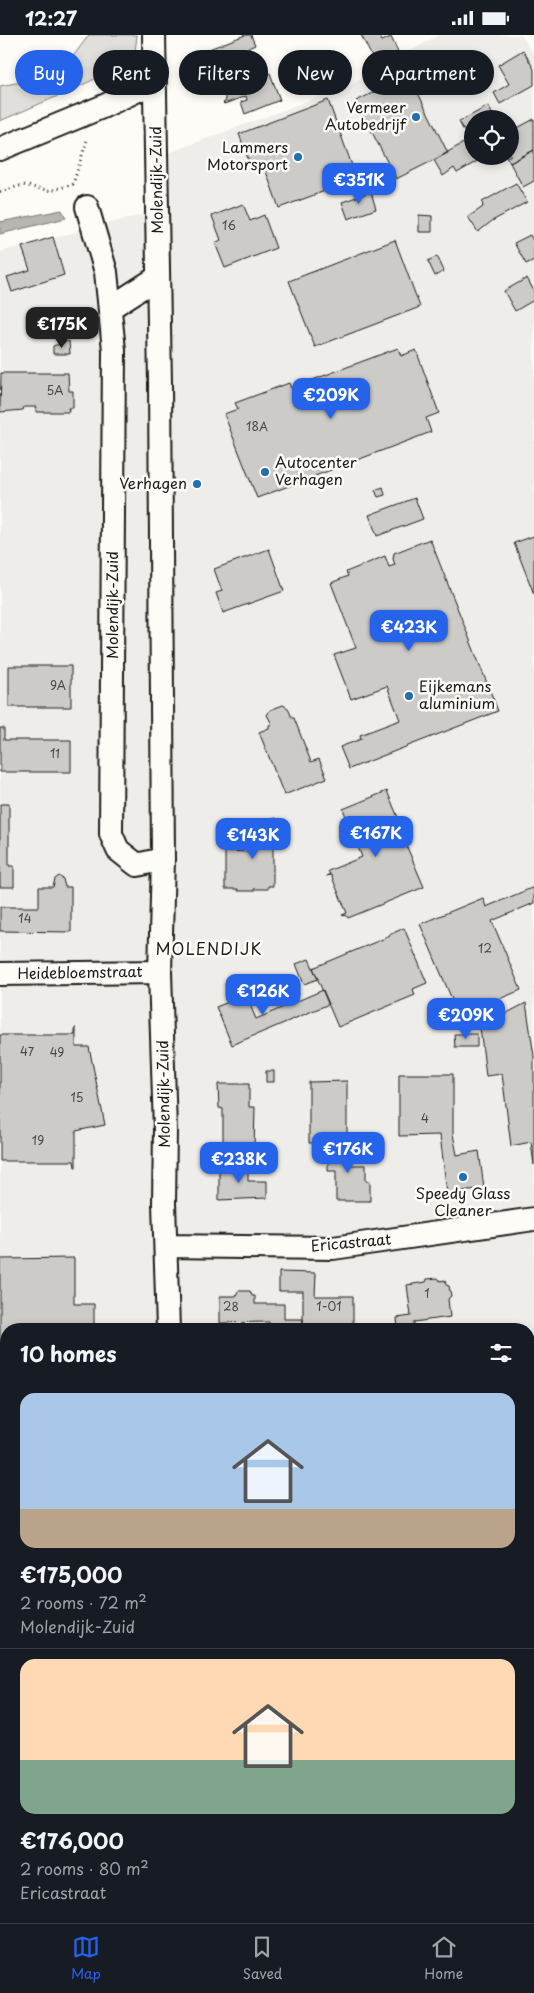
<!DOCTYPE html>
<meta charset="utf-8">
<style>
:root{--surface:#171b24;--page:#242831;--text:#f1f3f6;--muted:#9ea1a6;--line:#363941;--accent:#2563eb}
body{margin:0;font-family:"Playpen Sans",sans-serif;background:var(--page);color:var(--text);height:100vh;display:flex;flex-direction:column;font-size:19px;white-space:nowrap}
*{box-sizing:border-box;margin:0}
p{font-size:16px;color:var(--muted)}
.icon{flex:none;width:28px;height:28px;fill:none;stroke:currentColor;stroke-width:2;stroke-linecap:round;stroke-linejoin:round}
.map{position:relative;flex:1;overflow:hidden}
.details{position:absolute;left:0px;top:1288px;width:535px;height:601px;display:flex;flex-direction:column;background:var(--surface);border-radius:20px 20px 0 0;box-shadow:0 2px 8px #0003}
.details>*{flex:none}
.hud{position:absolute;left:15px;top:15px;width:505px;height:45px;display:flex;gap:10px}
.fabs{position:absolute;left:464px;top:75px;display:grid;gap:10px}
.fabs a{display:grid;place-items:center;width:55px;height:55px;border-radius:50%;background:var(--surface);box-shadow:0 2px 8px #0003;font-size:25px}
.price{position:absolute;translate:-50% -42px;padding:0 11px;border-radius:10px;background:var(--accent);color:#fff;font-size:16px;line-height:32px;filter:drop-shadow(0 1px 2px #0008)}
.price::after{content:'';position:absolute;left:50%;top:30px;width:15px;height:11px;margin-left:-8px;background:inherit;clip-path:polygon(0 0,100% 0,50% 100%)}
.price.current{background:#222;color:#fff}
ul{padding:0;list-style:none}
li{display:grid;align-content:center;gap:10px;height:265px;padding:0 20px}
li+li{border-top:1px solid var(--line)}
li span{display:grid;place-items:center;height:155px;border-radius:15px;color:#555}
li>.icon{margin-inline-start:auto}
span .icon{width:90px;height:90px;fill:#fffc;stroke-width:1}
li b{font-size:21px}
h2{display:flex;justify-content:space-between;align-items:center;height:60px;padding:0 20px;font-size:21px}
.chip{padding:0 18px;border-radius:22px;background:var(--surface);box-shadow:0 2px 8px #0003;font-size:18px;line-height:45px}
.chip.current{background:var(--accent);color:#fff}
.status{display:flex;justify-content:space-between;align-items:center;height:35px;padding:0 25px;background:var(--surface);direction:ltr}
.status svg{height:14px;fill:currentColor}
.tabs{display:flex;justify-content:space-around;align-items:center;height:70px;border-top:1px solid var(--line);background:var(--surface);font-size:14px;color:var(--muted)}
.tabs a{display:grid;justify-items:center;gap:2px}
.tabs .current{color:var(--accent)}
.map>svg:first-child{display:block}
</style>
<div class="status"><b>12:27</b><svg viewBox="0 0 49 12"><path d="M0 12V9h3v3zM5 12V6h3v6zM10 12V3h3v9zM15 12V0h3v12zM26 1h20v11H26zM47 4h2v5h-2z"/></svg></div>
<div class="map">
<svg width="534" height="1888" viewBox="0 0 534 1888">
<rect width="100%" height="100%" fill="#fdfcf7"/>
<filter id="ink" filterUnits="userSpaceOnUse"><feTurbulence type="fractalNoise" baseFrequency=".02" numOctaves="2"/><feDisplacementMap in="SourceGraphic" scale="10" xChannelSelector="R" yChannelSelector="G"/><feConvolveMatrix kernelMatrix="1 2 1 2 8 2 1 2 1" color-interpolation-filters="sRGB"/></filter>
<g filter="url(#ink)">
<path fill="#eeede9" fill-rule="evenodd" d="M439 0H521L534 20V1504H529V1294H6V1566H0V217L164 174 165 119 348 51ZM472 84H510V121H472Z"/>
<path fill="#e0dfdb" stroke="#7e7e7c" d="M89 0H137L134 26 67 57 0 86V51L59 40Z
M0 1567 6 1568V1649L0 1650Z
M534 1623V1705L529 1702V1624Z
M0 1698H6V1751L0 1752Z
M529 1771 534 1775V1888H186V1882H529Z"/>
<path fill="#b7b6b2" stroke="#797876" d="M62 175 66 183 0 199V187Z"/>
<path fill="#cccbc8" stroke="#1c1c1c" d="M245 0H251L255 10 246 14 252 29 217 42 216 39 212 38 208 29 211 26 207 16 204 17V16Z
M361 0H379L382 6 391 2 398 17 375 28Z
M523 15 534 34V50L500 69 494 58 509 49 498 30Z
M252 29 257 43 270 38 280 65 245 79 241 67 247 65 246 61 224 69 223 68 226 66 223 57H219L215 47 217 42Z
M340 32 344 42 326 48 322 39Z
M409 40 448 118 396 144 356 66Z
M328 65 357 144 279 173 263 128 251 132 239 99Z
M488 71 495 84H472V103L469 105 459 87Z
M534 84V115L510 128 506 121H510V97Z
M472 103V121H486L457 138 454 133 443 141 434 125Z
M534 115V146L523 152 510 128Z
M516 148 527 167 492 186 478 197 468 182 483 172 482 167Z
M371 157 376 174 348 184 342 167Z
M243 169 250 186 264 180 276 213 225 233 215 208 221 205 212 181Z
M419 180 432 181V197H419Z
M530 200 534 207V225L526 229 514 208Z
M53 202 64 240 12 257 7 242 30 235 22 212Z
M395 205 420 272 315 312 289 246Z
M437 221 444 236 435 241 428 226Z
M527 243 534 256V265L515 276 504 256Z
M69 306 70 319H53V311Z
M398 313 401 321 416 315 439 378 426 383 431 397 257 463 224 379 238 374 235 368 289 348 291 353Z
M1 338H68L69 356H73V373H68L69 377H36V372H24L23 375 0 377Z
M383 452 385 460 378 462 375 455Z
M415 463 423 484 377 501 369 480Z
M534 501V559L514 508Z
M430 504 498 676 349 734 340 712 361 704 360 700 400 685 387 651 351 664 334 620 356 613 331 548 348 541 346 537 385 521 389 532 395 530 393 524 394 518Z
M269 514 284 556 223 578 216 558 222 556 214 534Z
M9 631H71V672H9Z
M283 670 288 673 292 683H294L311 727 319 724 327 743 284 760 259 697 269 693V690L272 689 267 680 270 675Z
M0 693H4V705H71V737H0Z
M387 756 407 804 404 805 424 852 348 883 346 880 343 881 342 880 347 878 331 840 326 841 330 839 328 836 362 822 343 774Z
M0 769H9V831H14V852H0Z
M276 783 282 800 273 803V851H268V854H254V856H238V854H225V816L252 817 245 794Z
M59 841 63 844 65 852H71V897L0 896V872H39V852H53L55 844Z
M534 852V868L492 886 521 955 459 981 420 889 483 863 486 872Z
M404 893 427 948 413 954 415 960 338 992 313 933 390 901 389 900Z
M309 924 318 944 304 949 296 929Z
M323 955 329 969 232 1010 216 972 246 960 256 984Z
M526 968 534 1021V1130L531 1107 511 1111 502 1039 486 1041 480 992Z
M75 993H76V1012H89L105 1090 76 1096V1132H75L74 1126H0V1000H75Z
M454 999H477V1012H455Z
M266 1036H274V1047H266Z
M399 1039H453V1099L457 1120 479 1116 484 1153 447 1158 440 1100 399 1101Z
M347 1046V1108H309V1047Z
M218 1049H249V1072H255L254 1114H223V1074L219 1073Z
M351 1107V1130H366V1146H370V1166H336V1136H328V1108Z
M219 1130H248V1146H267V1163L219 1165Z
M74 1223V1269H94V1294H6V1388H0V1224Z
M279 1237 316 1238 315 1261H353V1294H303V1256H279Z
M438 1243 440 1246 445 1245 446 1250 449 1251 451 1261 448 1264 450 1282 414 1287V1294H398L397 1283 411 1281 407 1250 426 1247 427 1244Z
M238 1256H250L252 1261H255V1269H284V1284H303V1294H269V1287L220 1288V1261H236Z"/>
<g fill="none" stroke-linecap="round" stroke-linejoin="round">
<g stroke="#1c1c1c" stroke-width="26">
<path id="street" d="M154 0 160 348 163 824 160 937 165 1095 164 1168 168 1294
M0 114 102 72 155 47
M87 172 106 237 114 315 111 799 118 815 137 830 163 824
M110 273 158 242
M0 939 160 937
M166 1211 333 1213 534 1184"/>
</g>
<g stroke="#1c1c1c" stroke-width="31">
<path id="secondary" d="M529 1572H534
M529 1612 534 1611
M0 1663 6 1661
M0 1684 6 1683
M170 1882V1888"/>
</g>
<path stroke="#1c1c1c" stroke-width="3" stroke-dasharray="1 4" stroke-linecap="butt" d="M0 157 23 150 50 156 73 149 87 105"/>
<use href="#street" stroke="#fdfcf7" stroke-width="22"/>
<use href="#secondary" stroke="#fdfcf7" stroke-width="28"/>
</g>
</g>
<g fill="#1f6fb2" stroke="#fdfcf7" stroke-width="2">
<circle cx="416" cy="82" r="5"/>
<circle cx="298" cy="122" r="5"/>
<circle cx="265" cy="437" r="5"/>
<circle cx="197" cy="449" r="5"/>
<circle cx="409" cy="661" r="5"/>
<circle cx="463" cy="1142" r="5"/>
</g>
<g text-anchor="middle" stroke-width="5" stroke-linejoin="round" paint-order="stroke">
<g font-size="12" fill="#484847">
<text x="229" y="195">16</text>
<text x="55" y="360">5A</text>
<text x="257" y="396">18A</text>
<text x="58" y="655">9A</text>
<text x="55" y="723">11</text>
<text x="25" y="888">14</text>
<text x="485" y="918">12</text>
<text x="27" y="1021">47</text>
<text x="57" y="1022">49</text>
<text x="77" y="1067">15</text>
<text x="425" y="1088">4</text>
<text x="38" y="1110">19</text>
<text x="427" y="1263">1</text>
<text x="231" y="1276">28</text>
<text x="329" y="1276">1-01</text>
</g>
<g font-size="15" fill="#1c1c1c" stroke="#fdfcf7" text-anchor="end">
<text x="406" y="78">Vermeer<tspan x="406" dy="17">Autobedrijf</tspan></text>
<text x="288" y="118">Lammers<tspan x="288" dy="17">Motorsport</tspan></text>
<text x="275" y="433" text-anchor="start">Autocenter<tspan x="275" dy="17">Verhagen</tspan></text>
<text x="187" y="454">Verhagen</text>
<text x="419" y="657" text-anchor="start">Eijkemans<tspan x="419" dy="17">aluminium</tspan></text>
<text x="463" y="1164" text-anchor="middle">Speedy Glass<tspan x="463" dy="17">Cleaner</tspan></text>
</g>
<g font-size="15" fill="#1c1c1c" stroke="#fdfcf7">
<text transform="translate(157 145) rotate(-91)" y="5">Molendijk-Zuid</text>
<text transform="translate(113 570) rotate(-90)" y="5">Molendijk-Zuid</text>
<text transform="translate(80 938) rotate(-1)" y="5">Heidebloemstraat</text>
<text transform="translate(164 1059) rotate(-91)" y="5">Molendijk-Zuid</text>
<text transform="translate(351 1208) rotate(-5)" y="5">Ericastraat</text>
</g>
<g font-size="16" letter-spacing="1" fill="#1c1c1c" stroke="#fdfcf7">
<text x="209" y="920">MOLENDIJK</text>
</g>
</g>
</svg>
<div class="fabs">
<a><svg class="icon" aria-label="locate" viewBox="0 0 24 24"><circle cx="12" cy="12" r="6"/><path d="M12 2v4M12 18v4M2 12h4M18 12h4"/></svg></a>
</div>
<b class="price" style="left:359px;top:170px">€351K</b>
<b class="price current" style="left:62px;top:314px">€175K</b>
<b class="price" style="left:331px;top:385px">€209K</b>
<b class="price" style="left:409px;top:617px">€423K</b>
<b class="price" style="left:376px;top:823px">€167K</b>
<b class="price" style="left:253px;top:825px">€143K</b>
<b class="price" style="left:263px;top:981px">€126K</b>
<b class="price" style="left:466px;top:1005px">€209K</b>
<b class="price" style="left:348px;top:1139px">€176K</b>
<b class="price" style="left:239px;top:1149px">€238K</b>
<div class="hud">
<a class="chip current">Buy</a>
<a class="chip">Rent</a>
<a class="chip">Filters</a>
<a class="chip">New</a>
<a class="chip">Apartment</a>
</div>
<section class="details">
<h2>10 homes<svg class="icon" aria-label="filters" viewBox="0 0 24 24"><path d="M4 7h16M4 17h16"/><circle cx="9" cy="7" r="2"/><circle cx="15" cy="17" r="2"/></svg></h2>
<ul>
<li><span style="background:linear-gradient(#a9c7e8 75%,#b9a48a 0)"><svg class="icon" aria-label="home" viewBox="0 0 24 24"><path d="M3 11l9-7 9 7M6 9v11h12V9"/></svg></span><div><b>€175,000</b><p>2 rooms · 72 m²</p><p>Molendijk-Zuid</p></div></li>
<li><span style="background:linear-gradient(#ffd9b3 65%,#7fa58c 0)"><svg class="icon" aria-label="home" viewBox="0 0 24 24"><path d="M3 11l9-7 9 7M6 9v11h12V9"/></svg></span><div><b>€176,000</b><p>2 rooms · 80 m²</p><p>Ericastraat</p></div></li>
</ul>
</section>
</div>
<nav class="tabs">
<a class="current"><svg class="icon" aria-label="map" viewBox="0 0 24 24"><path d="M3 6l6-2 6 2 6-2v14l-6 2-6-2-6 2zM9 4v14M15 6v14"/></svg>Map</a>
<a><svg class="icon" aria-label="saved" viewBox="0 0 24 24"><path d="M7 4h10v16l-5-4-5 4z"/></svg>Saved</a>
<a><svg class="icon" aria-label="home" viewBox="0 0 24 24"><path d="M3 11l9-7 9 7M6 9v11h12V9"/></svg>Home</a>
</nav>
